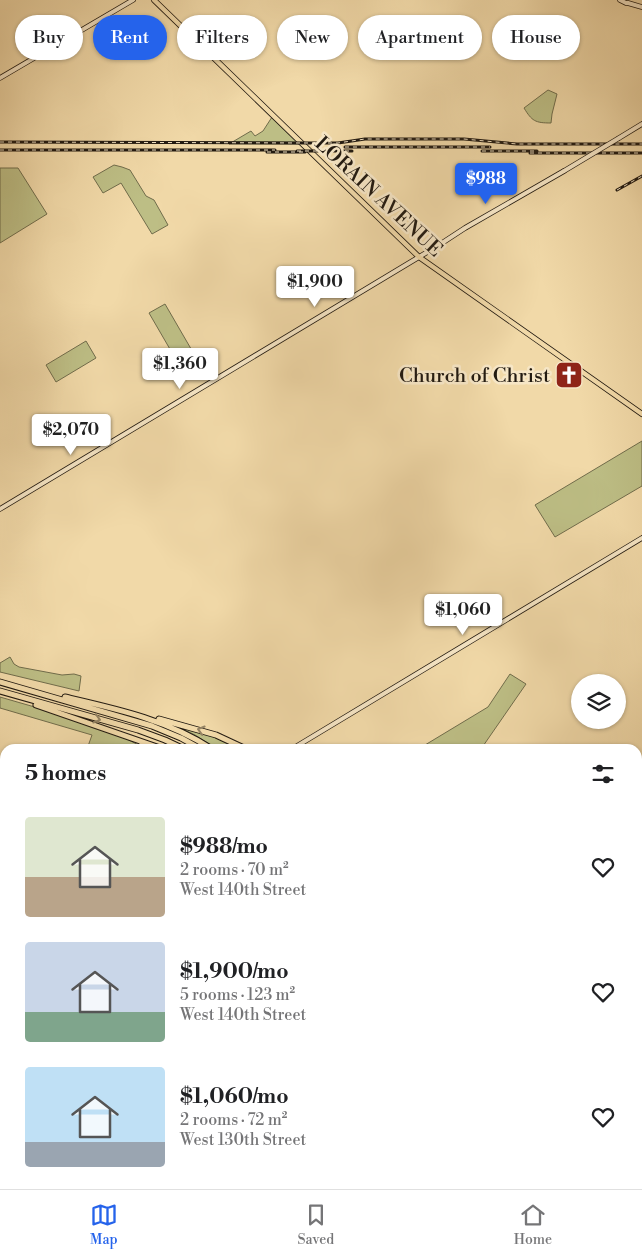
<!DOCTYPE html>
<meta charset="utf-8">
<style>
:root{--surface:#fff;--page:#f6f6f6;--text:#202124;--muted:#757577;--line:#e0e0e0;--accent:#2563eb}
body{margin:0;font-family:"Libre Bodoni",serif;background:var(--page);color:var(--text);height:100vh;display:flex;flex-direction:column;font-size:19px;white-space:nowrap}
*{box-sizing:border-box;margin:0}
p{font-size:16px;color:var(--muted)}
.icon{flex:none;width:28px;height:28px;fill:none;stroke:currentColor;stroke-width:2;stroke-linecap:round;stroke-linejoin:round}
.map{position:relative;flex:1;overflow:hidden}
.details{position:absolute;left:0px;top:744px;width:642px;height:446px;display:flex;flex-direction:column;background:var(--surface);border-radius:15px 15px 0 0;box-shadow:0 1px 4px #0004}
.details>*{flex:none}
.guide{position:absolute;left:15px;top:15px;width:612px;height:45px;display:flex;gap:10px}
.tools{position:absolute;left:571px;top:674px;display:grid;gap:10px}
.tools a{display:grid;place-items:center;width:55px;height:55px;border-radius:50%;background:var(--surface);box-shadow:0 1px 4px #0004;font-size:25px}
.price{position:absolute;translate:-50% -42px;padding:0 11px;border-radius:5px;background:#fff;color:#222;font-size:16px;line-height:32px;filter:drop-shadow(0 1px 2px #0008)}
.price::after{content:'';position:absolute;left:50%;top:30px;width:15px;height:11px;margin-left:-8px;background:inherit;clip-path:polygon(0 0,100% 0,50% 100%)}
.price.on{background:var(--accent);color:#fff}
ul{padding:0;list-style:none}
li{display:flex;align-items:center;gap:15px;height:125px;padding:0 25px}
li span{display:grid;place-items:center;flex:none;width:140px;height:100px;border-radius:5px;color:#555}
li>.icon{margin-inline-start:auto}
span .icon{width:60px;height:60px;fill:#fffc;stroke-width:1}
li b{font-size:21px}
h2{display:flex;justify-content:space-between;align-items:center;height:60px;padding:0 25px;font-size:21px}
.pill{padding:0 18px;border-radius:22px;background:var(--surface);box-shadow:0 1px 4px #0004;font-size:18px;line-height:45px}
.pill.on{background:var(--accent);color:#fff}
.tabs{display:flex;justify-content:space-around;align-items:center;height:70px;border-top:1px solid var(--line);background:var(--surface);font-size:14px;color:var(--muted)}
.tabs a{display:grid;justify-items:center;gap:2px}
.tabs .on{color:var(--accent)}
.map>svg:first-child{display:block}
</style>
<div class="map">
<svg width="642" height="1189" viewBox="0 0 642 1189">
<rect width="100%" height="100%" fill="#f1d9a8"/>
<filter id="stains"><feTurbulence type="fractalNoise" baseFrequency=".004" numOctaves="4"/><feColorMatrix values="0 0 0 0 .2 0 0 0 0 .09 0 0 0 0 .02 0 0 0 .5 -.17"/></filter>
<radialGradient id="worn" r=".72"><stop offset=".6" stop-color="#630" stop-opacity="0"/><stop offset="1" stop-color="#630" stop-opacity=".3"/></radialGradient>
<path fill="#bdbe85" stroke="#706c4b" d="M548 90 557 94 552 114 551 123C535 123 532 121 524 108Z
M272 117 299 144H229L251 131 255 136 263 131Z
M114 165 122 167 130 170 146 196 154 200 168 225 152 234 121 183 103 193 93 177Z
M0 168H18L47 214 0 243Z
M165 304 194 354 178 363 149 313Z
M86 341 96 358 56 382 46 365Z
M642 441V486L555 537 535 505Z
M10 657 14 664 19 667 62 675 74 674 81 676 79 691 0 672V663Z
M510 674 526 684 481 749H408L425 745 488 707Z
M0 697 45 710 127 739 146 749H87L92 735 0 708Z
M170 723 212 734 243 749H217L195 735Z
M0 1061 5 1070V1095L0 1094Z
M642 1083V1144L638 1143V1088Z
M642 1161V1189H624L632 1185H638L640 1166Z
M468 1185H492L495 1189H467Z"/>
<g fill="none" stroke-linecap="round" stroke-linejoin="round">
<path stroke="#6b7a6d" stroke-width="1" d="M0 945H5
M642 1103 639 1106 640 1121 642 1133
M642 1139V1137
M635 1189 642 1185"/>
<g stroke="#221a11" stroke-width="5.5">
<path id="secondary" d="M620 0 626 3H628L642 7
M0 78 133 0
M619 138 642 124
M0 509 439 245 465 228 564 171
M292 749 642 538
M0 925 5 922
M638 953 642 950
M0 976 5 978
M638 1148 642 1149"/>
</g>
<g stroke="#221a11" stroke-width="6">
<path id="primary" d="M154 0 419 257 642 414"/>
</g>
<g stroke="#221a11" stroke-width="7">
<path id="highway" d="M0 682 152 726 181 738 201 749
M0 691 138 730 165 740 184 749
M65 697C117 709 168 720 212 749
M36 705 163 749
M159 719 216 735 246 749
M142 744 151 749
M497 1185 500 1189
M508 1185 511 1189"/>
</g>
<use href="#secondary" stroke="#f6e6c6" stroke-width="4"/>
<use href="#primary" stroke="#f1d9a8" stroke-width="4.5"/>
<use href="#highway" stroke="#f1d9a8" stroke-width="5"/>
<g stroke="#221a11" stroke-width="3">
<path id="rail" d="M0 142 310 143H338L365 139H464L517 144H642
M345 147H490
M0 150H275
M297 151H352
M482 151H537
M267 152H305
M530 153H642
M617 190 642 176
M0 1094 5 1096
M0 1126 5 1128
M98 1185 103 1189
M327 1185 342 1189
M339 1185 354 1189"/>
</g>
<use href="#rail" stroke="#f6e6c6" stroke-width="1" stroke-dasharray="4" stroke-linecap="butt"/>
<g stroke="#221a11" stroke-width="5.5" stroke-linecap="butt">
<path id="secondary-bridge" d="M564 171 619 138"/>
</g>
<use href="#secondary-bridge" stroke="#f6e6c6" stroke-width="4"/>
</g>
<defs><path id="oneway-chevron" d="M-2-3.5L2.5 0L-2 3.5" fill="none" stroke-width="1.6" stroke-linecap="round" stroke-linejoin="round" transform="scale(1.25)"/></defs>
<g stroke="#948364">
<use href="#oneway-chevron" transform="translate(97 719) rotate(16)"/>
<use href="#oneway-chevron" transform="translate(201 730) rotate(-164)"/>
</g>
<defs>
<g id="church-square" transform="scale(1.4375)"><rect x="-9" y="-9" width="18" height="18" rx="4" fill="#8f2418" stroke="#f6e6c6"/><path d="M-1.2-6h2.4v3.5h3.3v2.4h-3.3V6h-2.4V-.1h-3.3v-2.4h3.3Z" fill="#fff"/></g>
</defs>
<g fill-rule="evenodd">
<use href="#church-square" x="569" y="375"/>
</g>
<g text-anchor="middle" stroke-width="5" stroke-linejoin="round" paint-order="stroke">
<g font-size="20" fill="#221a11" stroke="#f6e6c6">
<text transform="translate(379 196) rotate(43)" y="7">LORAIN AVENUE</text>
</g>
<g font-size="20" fill="#221a11" stroke="#f6e6c6" text-anchor="end">
<text x="550" y="382">Church of Christ</text>
</g>
</g>
<rect width="100%" height="100%" filter="url(#stains)"/>
<rect width="100%" height="100%" fill="url(#worn)"/>
</svg>
<div class="tools">
<a><svg class="icon" aria-label="layers" viewBox="0 0 24 24"><path d="M12 4l9 5-9 5-9-5zM3 14l9 5 9-5"/></svg></a>
</div>
<b class="price on" style="left:486px;top:205px">$988</b>
<b class="price" style="left:315px;top:308px">$1,900</b>
<b class="price" style="left:180px;top:390px">$1,360</b>
<b class="price" style="left:71px;top:456px">$2,070</b>
<b class="price" style="left:463px;top:636px">$1,060</b>
<div class="guide">
<a class="pill">Buy</a>
<a class="pill on">Rent</a>
<a class="pill">Filters</a>
<a class="pill">New</a>
<a class="pill">Apartment</a>
<a class="pill">House</a>
</div>
<section class="details">
<h2>5 homes<svg class="icon" aria-label="filters" viewBox="0 0 24 24"><path d="M4 7h16M4 17h16"/><circle cx="9" cy="7" r="2"/><circle cx="15" cy="17" r="2"/></svg></h2>
<ul>
<li><span style="background:linear-gradient(#dfe7d0 60%,#b9a48a 0)"><svg class="icon" aria-label="home" viewBox="0 0 24 24"><path d="M3 11l9-7 9 7M6 9v11h12V9"/></svg></span><div><b>$988/mo</b><p>2 rooms · 70 m²</p><p>West 140th Street</p></div><svg class="icon" aria-label="heart" viewBox="0 0 24 24"><path d="M12 20l-8-8c-3-5 5-10 8-4 3-6 11-1 8 4z"/></svg></li>
<li><span style="background:linear-gradient(#c9d6e8 70%,#7fa58c 0)"><svg class="icon" aria-label="home" viewBox="0 0 24 24"><path d="M3 11l9-7 9 7M6 9v11h12V9"/></svg></span><div><b>$1,900/mo</b><p>5 rooms · 123 m²</p><p>West 140th Street</p></div><svg class="icon" aria-label="heart" viewBox="0 0 24 24"><path d="M12 20l-8-8c-3-5 5-10 8-4 3-6 11-1 8 4z"/></svg></li>
<li><span style="background:linear-gradient(#bfe0f5 75%,#9aa5b1 0)"><svg class="icon" aria-label="home" viewBox="0 0 24 24"><path d="M3 11l9-7 9 7M6 9v11h12V9"/></svg></span><div><b>$1,060/mo</b><p>2 rooms · 72 m²</p><p>West 130th Street</p></div><svg class="icon" aria-label="heart" viewBox="0 0 24 24"><path d="M12 20l-8-8c-3-5 5-10 8-4 3-6 11-1 8 4z"/></svg></li>
</ul>
</section>
</div>
<nav class="tabs">
<a class="on"><svg class="icon" aria-label="map" viewBox="0 0 24 24"><path d="M3 6l6-2 6 2 6-2v14l-6 2-6-2-6 2zM9 4v14M15 6v14"/></svg>Map</a>
<a><svg class="icon" aria-label="saved" viewBox="0 0 24 24"><path d="M7 4h10v16l-5-4-5 4z"/></svg>Saved</a>
<a><svg class="icon" aria-label="home" viewBox="0 0 24 24"><path d="M3 11l9-7 9 7M6 9v11h12V9"/></svg>Home</a>
</nav>
